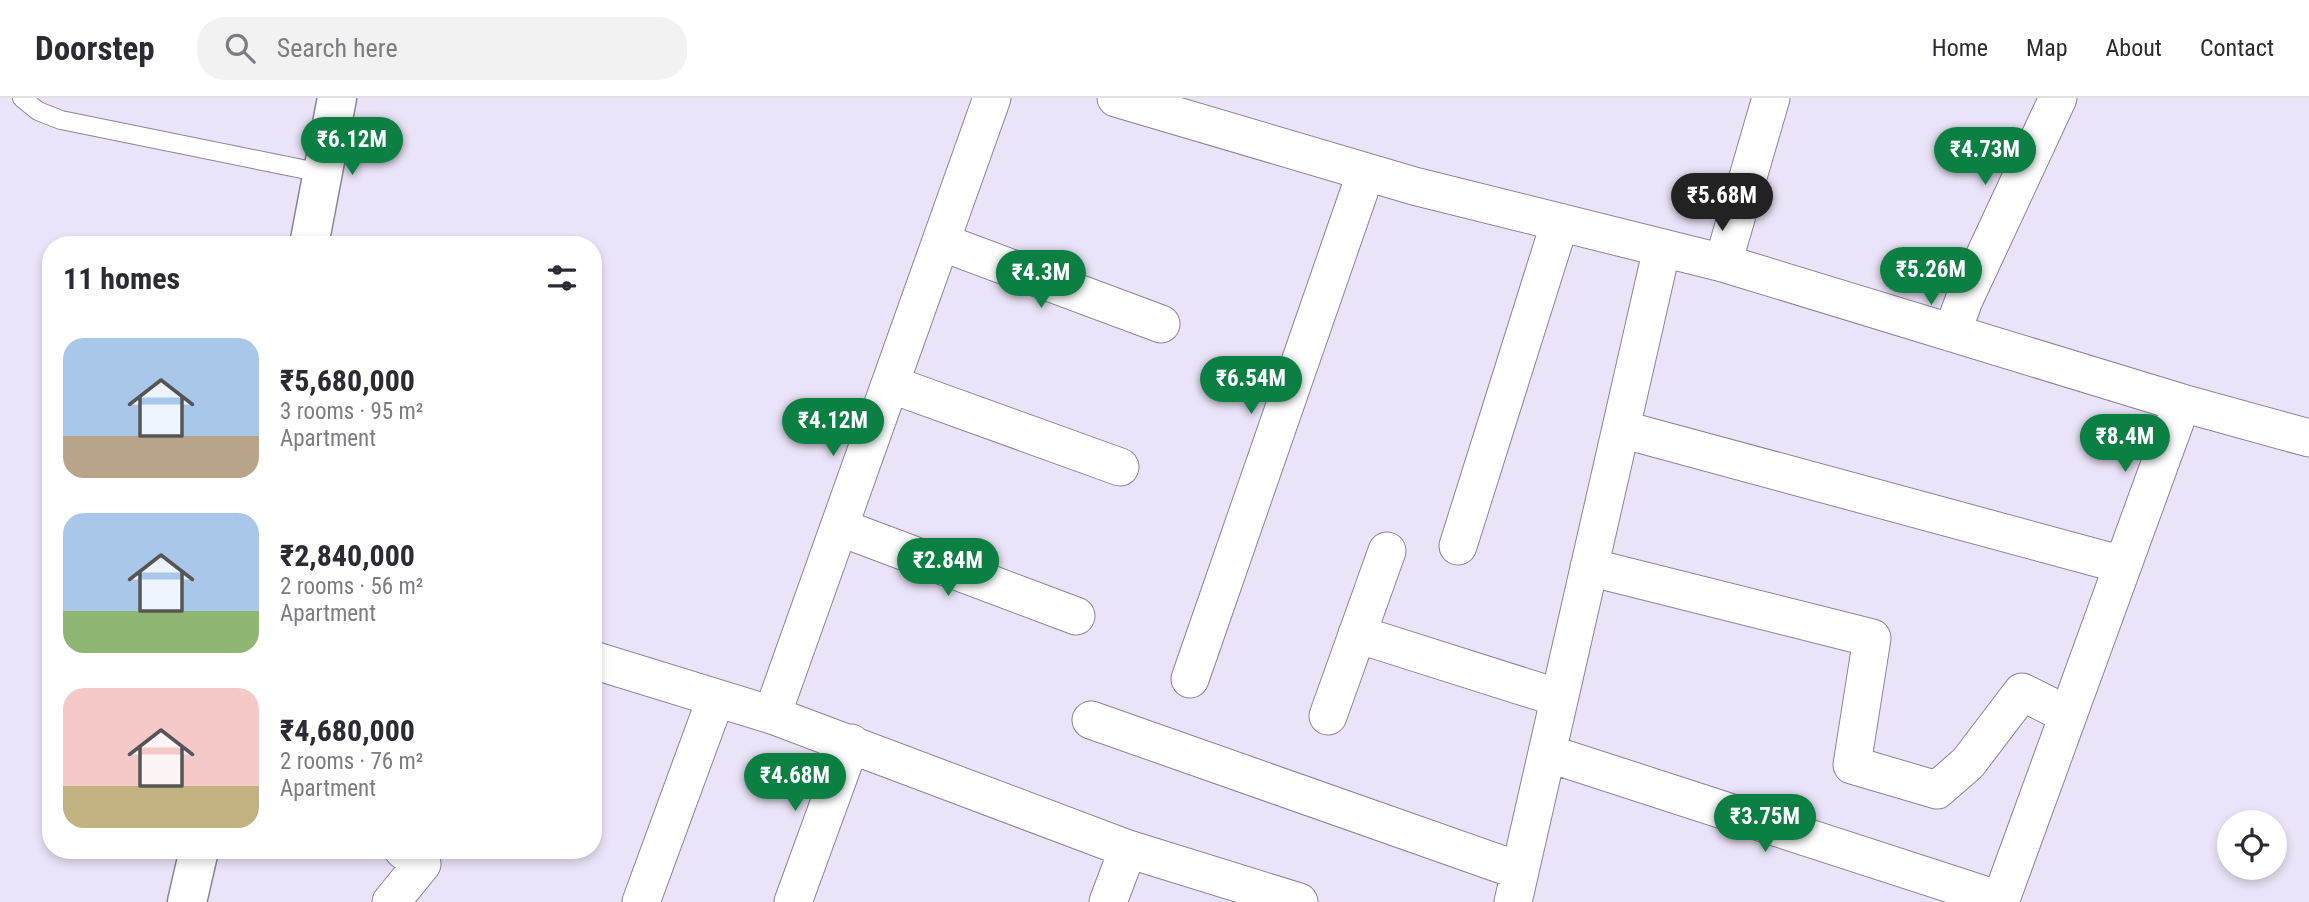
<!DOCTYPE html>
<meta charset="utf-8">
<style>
:root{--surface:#fff;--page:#f2f2f3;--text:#2b2b33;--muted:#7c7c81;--line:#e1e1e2;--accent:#0b8043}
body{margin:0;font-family:"Roboto Condensed",sans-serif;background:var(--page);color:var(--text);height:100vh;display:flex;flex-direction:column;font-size:26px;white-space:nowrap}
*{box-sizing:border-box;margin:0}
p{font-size:23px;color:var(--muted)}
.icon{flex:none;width:38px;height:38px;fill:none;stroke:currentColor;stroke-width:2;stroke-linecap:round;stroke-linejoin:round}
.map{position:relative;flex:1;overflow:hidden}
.panel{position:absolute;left:42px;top:138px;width:560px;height:623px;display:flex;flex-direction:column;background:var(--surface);border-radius:28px;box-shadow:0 4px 10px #0003}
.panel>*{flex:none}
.tools{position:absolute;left:2217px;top:712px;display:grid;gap:14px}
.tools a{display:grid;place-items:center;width:70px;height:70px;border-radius:50%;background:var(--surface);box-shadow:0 4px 10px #0003;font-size:35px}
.price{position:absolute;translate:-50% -60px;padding:0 16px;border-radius:24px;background:var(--accent);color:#fff;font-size:23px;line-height:46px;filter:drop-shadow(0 2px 4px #0008)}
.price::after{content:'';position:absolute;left:50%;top:42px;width:21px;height:16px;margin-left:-10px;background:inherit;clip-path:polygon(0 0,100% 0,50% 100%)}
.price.on{background:#222;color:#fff}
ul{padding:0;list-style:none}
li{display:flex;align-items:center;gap:21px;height:175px;padding:0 21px}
li span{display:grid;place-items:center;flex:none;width:196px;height:140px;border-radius:21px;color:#555}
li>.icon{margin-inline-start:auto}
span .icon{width:84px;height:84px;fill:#fffc;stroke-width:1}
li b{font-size:30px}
h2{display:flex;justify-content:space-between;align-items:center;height:84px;padding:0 21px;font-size:30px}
header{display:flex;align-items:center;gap:42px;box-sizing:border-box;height:98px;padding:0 35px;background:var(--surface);border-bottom:2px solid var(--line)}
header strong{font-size:33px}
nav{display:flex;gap:38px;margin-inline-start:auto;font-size:24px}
.search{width:490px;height:63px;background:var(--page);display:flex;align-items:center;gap:18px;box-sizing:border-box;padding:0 24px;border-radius:28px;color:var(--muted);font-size:26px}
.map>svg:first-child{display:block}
</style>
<header>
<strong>Doorstep</strong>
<div class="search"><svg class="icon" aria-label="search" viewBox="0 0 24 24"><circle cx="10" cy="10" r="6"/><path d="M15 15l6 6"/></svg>Search here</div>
<nav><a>Home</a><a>Map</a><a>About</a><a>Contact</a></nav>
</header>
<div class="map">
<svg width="2309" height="804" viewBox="0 0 2309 804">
<rect width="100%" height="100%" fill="#ebe4f8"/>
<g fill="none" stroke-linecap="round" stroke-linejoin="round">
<g stroke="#8a8496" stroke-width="20">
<path id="lane" d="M22 0 38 13 61 22 322 75"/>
</g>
<g stroke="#8a8496" stroke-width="39">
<path id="street" d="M1116 0 1414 88 1723 165 2182 305 2309 340
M941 144 1161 226
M1723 165 1771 0
M1952 235 1964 202 2058 0
M890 286 1120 369
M1621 331 2123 467
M839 429 1076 518
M1458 448 1560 124
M1589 469 1872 540 1852 667 1937 692 1968 665 2022 594 2068 617
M1357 536 1559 600
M593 562 772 617 992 0
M1190 581 1366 74
M772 617 1128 751 1299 804
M1328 618 1387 453
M1091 622 1520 773
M1547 655 2000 802
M391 804 422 766 403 752
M641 804 716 600
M793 804 851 645
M1108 804 1128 751
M1513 804 1662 150
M2000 804 2182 305"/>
</g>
<g stroke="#8a8496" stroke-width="41">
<path id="secondary" d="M309 147 337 0
M187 804 199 752"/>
</g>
<use href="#lane" stroke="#fff" stroke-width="18"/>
<use href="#street" stroke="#fff" stroke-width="37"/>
<use href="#secondary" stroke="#fff" stroke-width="38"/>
</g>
</svg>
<div class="tools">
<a><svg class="icon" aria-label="locate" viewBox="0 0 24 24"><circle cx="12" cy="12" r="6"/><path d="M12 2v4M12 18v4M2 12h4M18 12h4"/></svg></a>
</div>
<b class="price" style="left:352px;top:79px">₹6.12M</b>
<b class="price" style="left:1985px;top:89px">₹4.73M</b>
<b class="price on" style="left:1722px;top:135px">₹5.68M</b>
<b class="price" style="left:1931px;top:209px">₹5.26M</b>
<b class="price" style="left:1041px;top:212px">₹4.3M</b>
<b class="price" style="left:1251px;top:318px">₹6.54M</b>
<b class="price" style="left:833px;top:360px">₹4.12M</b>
<b class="price" style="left:2125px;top:376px">₹8.4M</b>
<b class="price" style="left:948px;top:500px">₹2.84M</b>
<b class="price" style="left:795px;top:715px">₹4.68M</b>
<b class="price" style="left:1765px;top:756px">₹3.75M</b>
<section class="panel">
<h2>11 homes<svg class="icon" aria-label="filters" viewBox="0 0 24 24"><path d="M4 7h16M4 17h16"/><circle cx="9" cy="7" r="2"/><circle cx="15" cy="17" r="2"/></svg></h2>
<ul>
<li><span style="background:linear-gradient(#a9c7e8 70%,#b9a48a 0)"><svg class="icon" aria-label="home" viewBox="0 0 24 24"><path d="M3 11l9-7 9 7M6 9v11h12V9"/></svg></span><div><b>₹5,680,000</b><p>3 rooms · 95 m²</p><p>Apartment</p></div></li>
<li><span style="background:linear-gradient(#a9c7e8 70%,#8fb573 0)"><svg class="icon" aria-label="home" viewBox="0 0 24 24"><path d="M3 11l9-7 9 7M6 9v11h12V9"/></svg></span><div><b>₹2,840,000</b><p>2 rooms · 56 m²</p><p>Apartment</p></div></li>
<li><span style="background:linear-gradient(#f6c9c9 70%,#c2b280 0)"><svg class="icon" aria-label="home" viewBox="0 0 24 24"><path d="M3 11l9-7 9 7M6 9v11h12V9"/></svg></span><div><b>₹4,680,000</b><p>2 rooms · 76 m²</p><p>Apartment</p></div></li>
</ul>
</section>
</div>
